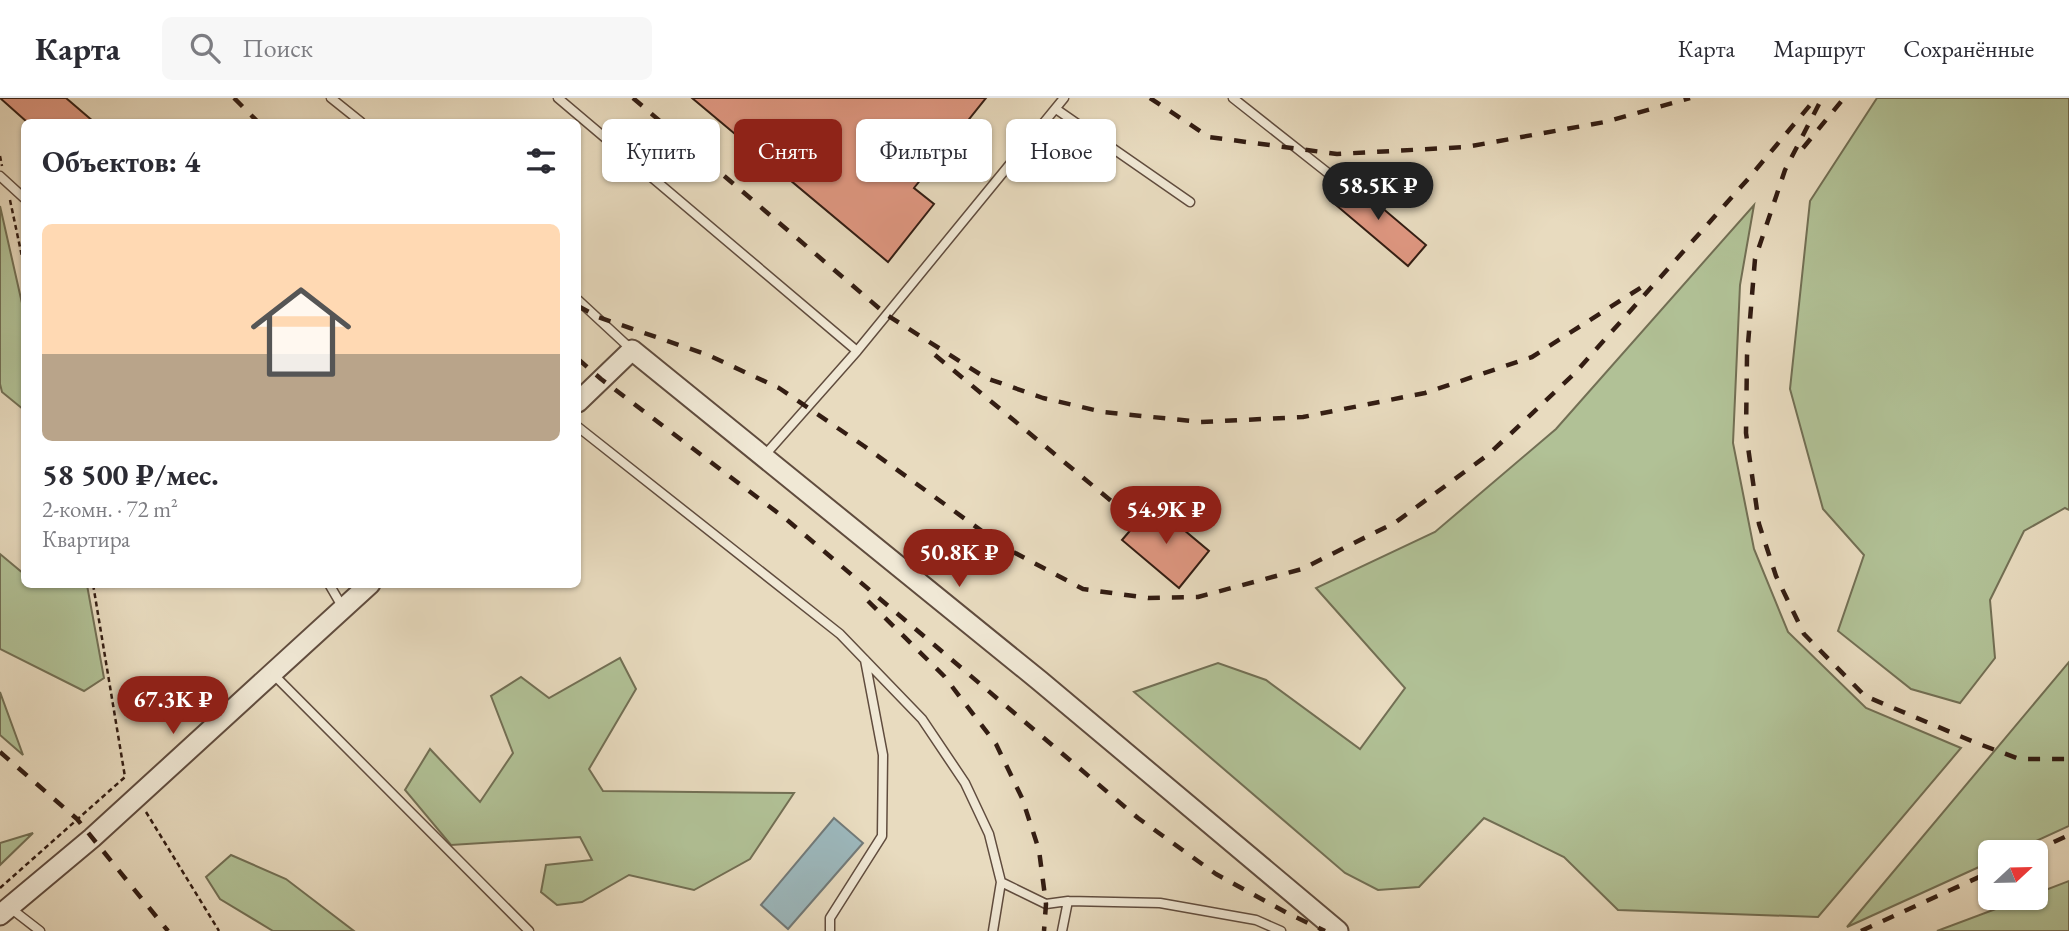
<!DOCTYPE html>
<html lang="ru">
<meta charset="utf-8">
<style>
:root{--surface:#fff;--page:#f7f7f7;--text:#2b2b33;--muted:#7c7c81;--line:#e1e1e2;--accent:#8f2418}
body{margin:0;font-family:"EB Garamond",serif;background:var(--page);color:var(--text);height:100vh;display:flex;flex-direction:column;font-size:26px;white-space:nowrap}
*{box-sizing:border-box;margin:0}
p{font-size:23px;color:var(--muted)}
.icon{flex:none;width:38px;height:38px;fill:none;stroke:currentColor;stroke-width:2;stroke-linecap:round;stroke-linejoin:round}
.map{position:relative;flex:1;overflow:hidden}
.panel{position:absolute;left:21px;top:21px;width:560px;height:469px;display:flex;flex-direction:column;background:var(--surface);border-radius:10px;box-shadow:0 2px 5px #0004}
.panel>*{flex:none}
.hud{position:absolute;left:602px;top:21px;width:665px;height:63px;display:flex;gap:14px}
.needle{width:46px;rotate:68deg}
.fabs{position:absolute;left:1978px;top:742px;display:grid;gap:14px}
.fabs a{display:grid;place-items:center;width:70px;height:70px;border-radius:10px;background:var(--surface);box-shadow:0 2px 5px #0004;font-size:35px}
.price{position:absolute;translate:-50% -60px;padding:0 16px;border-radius:24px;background:var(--accent);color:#fff;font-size:23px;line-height:46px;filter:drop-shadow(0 2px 4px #0008)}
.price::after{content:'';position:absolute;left:50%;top:42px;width:21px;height:16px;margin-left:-10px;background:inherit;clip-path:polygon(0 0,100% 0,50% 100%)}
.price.current{background:#222;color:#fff}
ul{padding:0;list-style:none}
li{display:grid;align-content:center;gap:14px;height:371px;padding:0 21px}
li+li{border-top:2px solid var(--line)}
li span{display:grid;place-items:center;height:217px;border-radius:10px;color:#555}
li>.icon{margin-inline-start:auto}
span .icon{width:126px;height:126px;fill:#fffc;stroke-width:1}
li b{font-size:30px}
h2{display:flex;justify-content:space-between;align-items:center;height:84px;padding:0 21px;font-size:30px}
.pill{padding:0 24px;border-radius:10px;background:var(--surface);box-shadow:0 2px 5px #0004;font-size:24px;line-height:63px}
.pill.current{background:var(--accent);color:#fff}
header{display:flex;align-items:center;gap:42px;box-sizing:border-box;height:98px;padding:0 35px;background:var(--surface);border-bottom:2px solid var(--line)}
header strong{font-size:33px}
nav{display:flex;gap:38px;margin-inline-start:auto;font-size:24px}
.search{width:490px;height:63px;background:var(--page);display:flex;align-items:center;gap:18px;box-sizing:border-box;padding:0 24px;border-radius:10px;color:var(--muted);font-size:26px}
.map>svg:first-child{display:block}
</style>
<header>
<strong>Карта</strong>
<div class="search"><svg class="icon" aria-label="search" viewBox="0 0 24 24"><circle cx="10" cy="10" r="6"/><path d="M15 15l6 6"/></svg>Поиск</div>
<nav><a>Карта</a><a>Маршрут</a><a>Сохранённые</a></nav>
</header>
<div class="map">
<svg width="2069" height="833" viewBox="0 0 2069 833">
<rect width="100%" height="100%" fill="#e8dbbf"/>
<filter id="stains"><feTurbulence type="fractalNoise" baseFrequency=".00286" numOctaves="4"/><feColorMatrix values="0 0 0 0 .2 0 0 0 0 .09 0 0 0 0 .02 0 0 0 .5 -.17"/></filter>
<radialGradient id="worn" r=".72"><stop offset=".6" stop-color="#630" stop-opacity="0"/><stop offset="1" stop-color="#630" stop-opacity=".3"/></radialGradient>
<path fill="#b1c196" stroke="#726f54" stroke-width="2" d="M1877 0H2069V412L2065 410 2024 433 1990 502 1995 560 1960 605 1911 591 1838 533 1864 457 1823 411 1790 291 1810 103Z
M1754 107 1740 187 1733 345 1754 451 1788 534 1866 610 1961 650 1818 819 1618 812 1564 759 1484 720 1419 789 1378 792 1345 775 1134 594 1218 565 1266 582 1360 651 1405 590 1316 490 1435 434 1556 331Z
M0 108 24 214V312L2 294 0 286Z
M0 456 24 476V486L87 487 104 580 84 593 0 551Z
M620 560 636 591 589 671 603 693 794 695 750 761 694 792 629 777 582 804 557 807 541 794 546 767 592 762 580 739 451 747 405 692 430 651 480 704 513 655 491 598 521 579 549 600Z
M2069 564V728L2012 754H1990V764L1847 829Z
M0 594 23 657 0 637Z
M33 735 0 767V745Z
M231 757 286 781 354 833H273L220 801 206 779Z
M2069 783V833H1937L2025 800H2035V796Z"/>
<path fill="#9cb8bd" stroke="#727a79" stroke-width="2" d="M834 720 863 745 788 831 761 807Z"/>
<path fill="#df9781" stroke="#331d13" stroke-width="2" d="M0 0H66L94 24H27Z
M692 0H986L914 90 934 106 888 164Z
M1348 81 1426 147 1408 168 1330 102Z
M1153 406 1209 453 1179 490 1122 442Z"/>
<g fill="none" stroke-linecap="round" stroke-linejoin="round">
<g stroke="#604c3e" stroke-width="11">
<path id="service" d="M331 0 361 24
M558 0 857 253 1064 0
M1233 0 1333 79
M1056 11 1190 104
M0 78 24 100
M578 202 632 252
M578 329 840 536 922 621 965 685 989 736 1001 784 993 833
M764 358 857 253
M329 486 343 510
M274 577 529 833
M1001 784 1046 806 1068 803 1160 805 1256 822 1281 833
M9 809 40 833
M830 833V820L882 738 883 657 865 562
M1062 833 1068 803"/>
</g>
<g stroke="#604c3e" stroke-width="23">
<path id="tertiary" d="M578 304 632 252 1040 583 1338 833
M0 817 92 740 370 486"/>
</g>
<path stroke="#331d13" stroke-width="2.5" stroke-dasharray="5 3.5" stroke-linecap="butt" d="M0 58 2 68
M10 102 24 168
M146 714 219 833
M0 790 125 679 93 486"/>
<use href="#service" stroke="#f0e8d5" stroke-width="8"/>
<use href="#tertiary" stroke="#f0e8d5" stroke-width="19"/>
<path stroke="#331d13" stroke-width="4.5" stroke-dasharray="12 12" stroke-linecap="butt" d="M234 0 258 24
M633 0 887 217 986 280 1043 300 1103 314 1201 324 1303 319 1425 295 1532 259 1648 185
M1150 0 1209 39 1337 56 1466 49 1605 24 1690 0
M1819 6 1785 72 1755 161 1747 258 1746 335 1759 426 1776 478 1804 536 1865 598 1974 644 2019 661H2069
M1803 50 1844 0
M578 208 598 219 708 257 779 290 864 348 1004 449 1083 491 1148 500 1198 499 1302 471 1396 424 1489 356 1574 276 1748 81 1816 0
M935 257 1127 416
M578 261 601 281 786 421 1138 720 1216 776 1287 815 1325 833
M868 503 944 578 996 646 1022 700 1039 752 1046 806 1044 833
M0 654 77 721 168 833
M2032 754 2069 737
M1861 833 1990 774"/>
</g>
<rect width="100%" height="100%" filter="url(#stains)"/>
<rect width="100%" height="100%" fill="url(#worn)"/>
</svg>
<div class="fabs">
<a><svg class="needle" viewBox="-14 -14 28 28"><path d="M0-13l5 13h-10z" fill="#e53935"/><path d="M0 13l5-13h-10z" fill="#7c7c81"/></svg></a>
</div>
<b class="price current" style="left:1378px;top:124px">58.5K ₽</b>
<b class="price" style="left:1166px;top:448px">54.9K ₽</b>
<b class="price" style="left:959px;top:491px">50.8K ₽</b>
<b class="price" style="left:173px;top:638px">67.3K ₽</b>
<div class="hud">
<a class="pill">Купить</a>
<a class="pill current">Снять</a>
<a class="pill">Фильтры</a>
<a class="pill">Новое</a>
</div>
<section class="panel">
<h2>Объектов: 4<svg class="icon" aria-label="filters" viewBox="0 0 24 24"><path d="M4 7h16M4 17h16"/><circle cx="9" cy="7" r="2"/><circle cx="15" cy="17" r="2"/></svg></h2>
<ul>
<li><span style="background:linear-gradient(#ffd9b3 60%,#b9a48a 0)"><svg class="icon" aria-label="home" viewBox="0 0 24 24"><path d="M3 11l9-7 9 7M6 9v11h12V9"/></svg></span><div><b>58 500 ₽/мес.</b><p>2-комн. · 72 m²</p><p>Квартира</p></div></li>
</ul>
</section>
</div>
